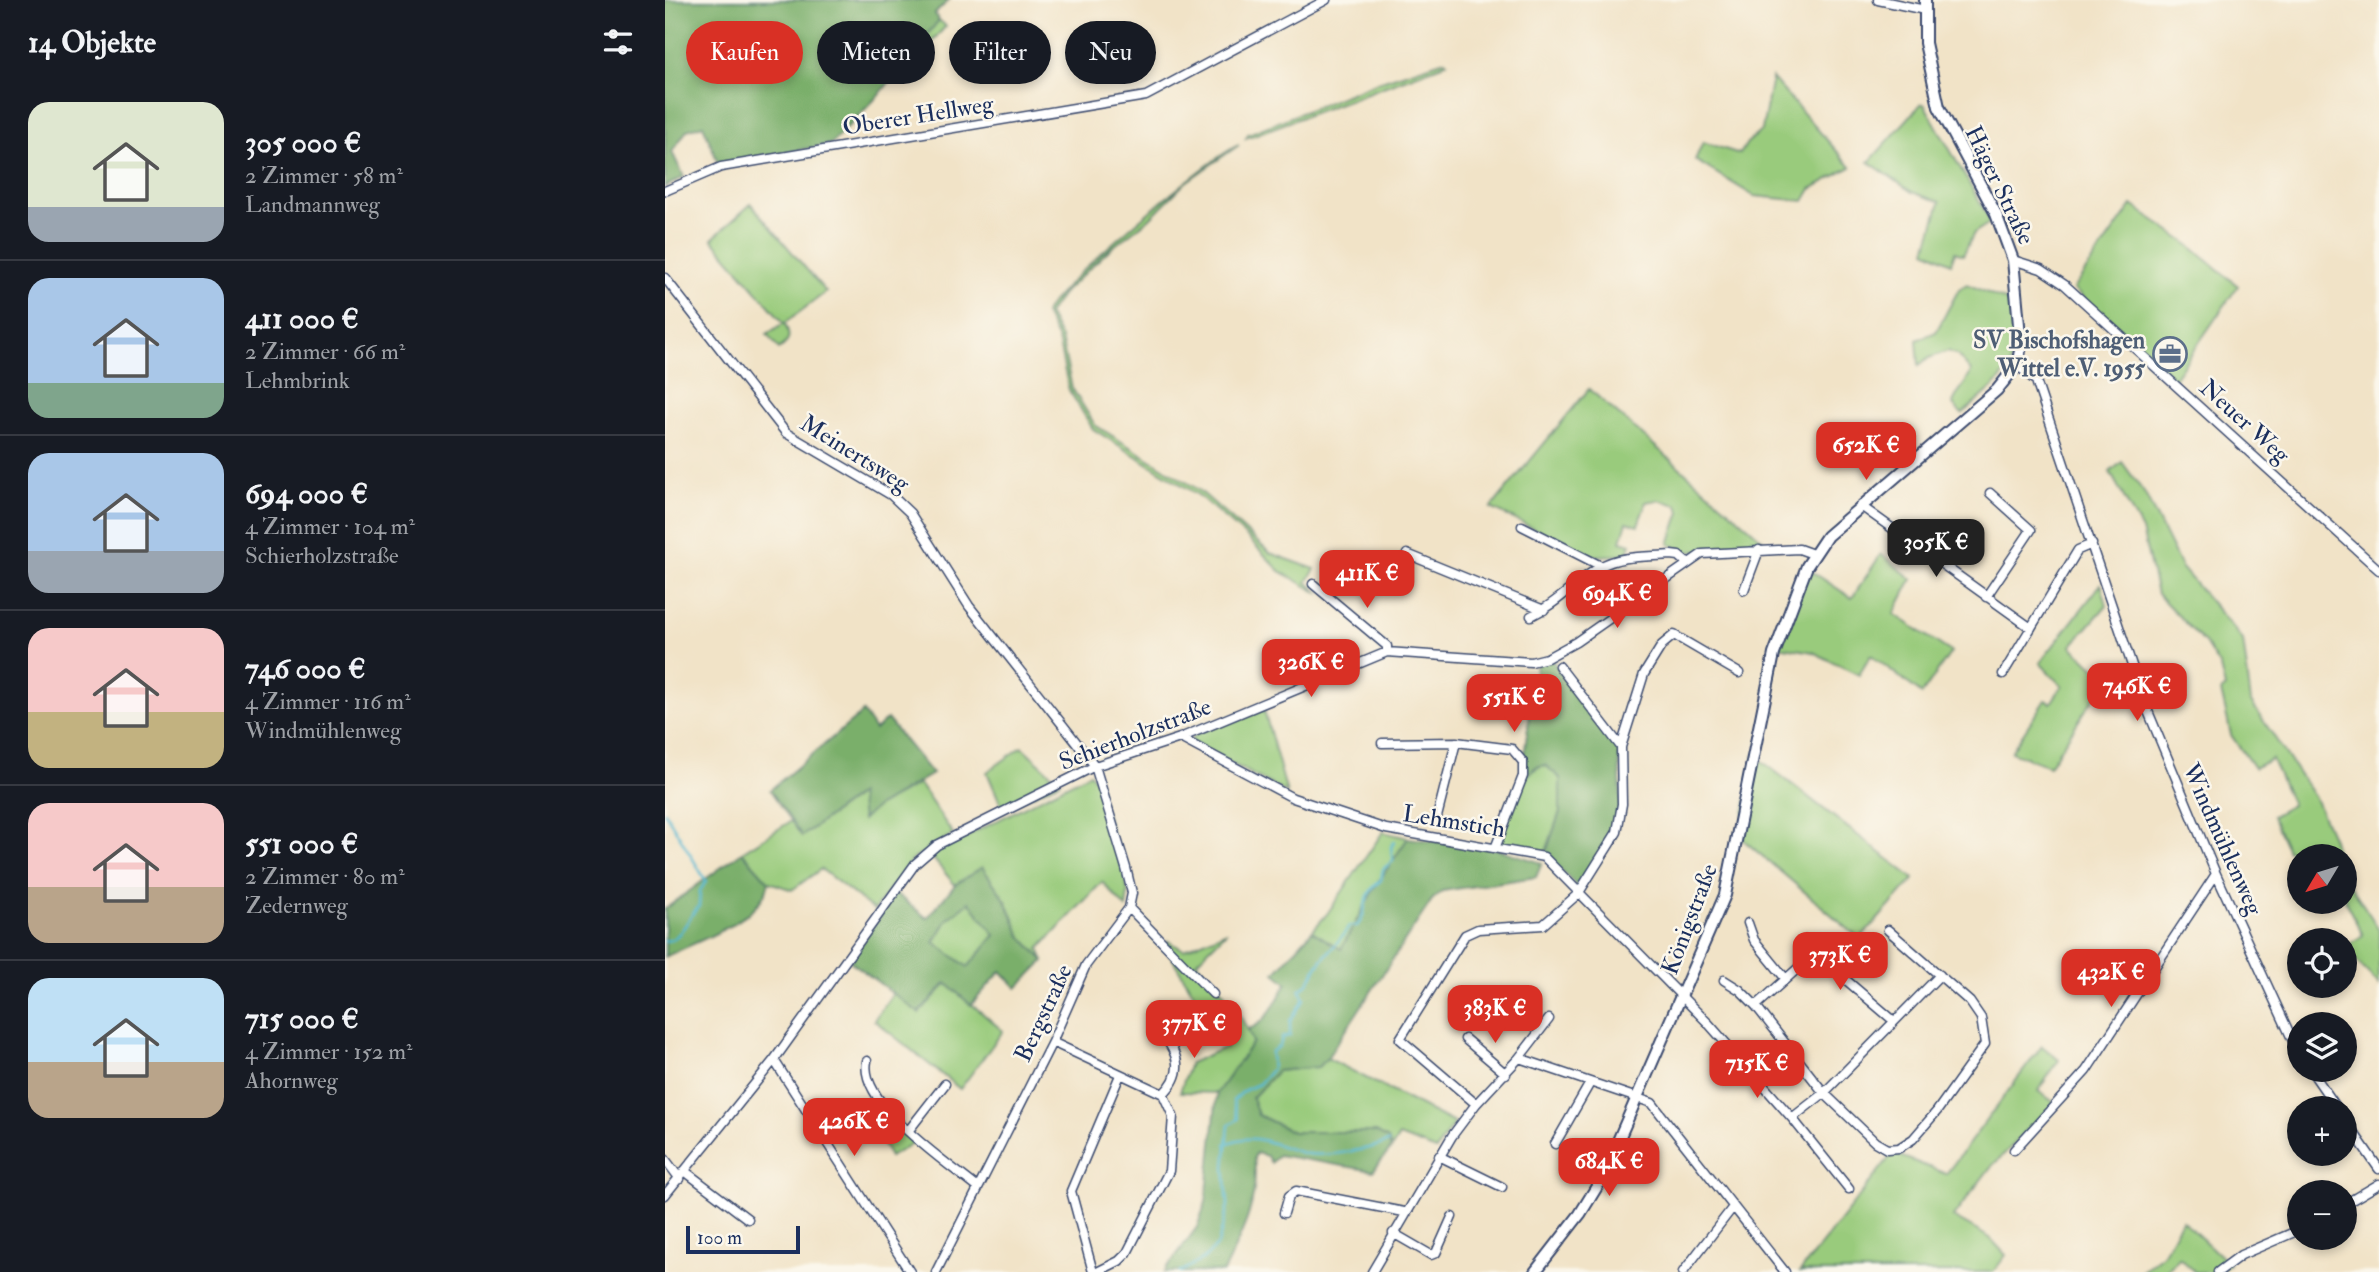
<!DOCTYPE html>
<html lang="de">
<meta charset="utf-8">
<style>
:root{--surface:#171b24;--page:#20242c;--text:#f1f3f6;--muted:#9ea1a6;--line:#363941;--accent:#d93025}
body{margin:0;font-family:"IM FELL Double Pica",serif;background:var(--page);color:var(--text);height:100vh;display:flex;flex-direction:column;font-size:26px;white-space:nowrap}
*{box-sizing:border-box;margin:0}
p{font-size:23px;color:var(--muted)}
.icon{flex:none;width:38px;height:38px;fill:none;stroke:currentColor;stroke-width:2;stroke-linecap:round;stroke-linejoin:round}
.map{position:relative;flex:1;overflow:hidden}
.side{display:flex;flex-direction:column;background:var(--surface);width:665px}
.side>*{flex:none}
.banner{position:absolute;left:21px;top:21px;width:665px;height:63px;display:flex;gap:14px}
.needle{width:46px;rotate:232deg}
.fabs{position:absolute;left:1622px;top:844px;display:grid;gap:14px}
.fabs a{display:grid;place-items:center;width:70px;height:70px;border-radius:50%;background:var(--surface);box-shadow:0 4px 10px #0003;font-size:35px}
.scale{position:absolute;left:21px;bottom:18px;width:114px;box-sizing:border-box;padding-left:7px;border:4px solid #1b2f5e;border-top:0;font-size:19px;line-height:24px;white-space:nowrap;color:#1b2f5e;-webkit-text-stroke:5px #fbf7ec;paint-order:stroke}
.price{position:absolute;translate:-50% -60px;padding:0 16px;border-radius:14px;background:var(--accent);color:#fff;font-size:23px;line-height:46px;filter:drop-shadow(0 2px 4px #0008)}
.price::after{content:'';position:absolute;left:50%;top:42px;width:21px;height:16px;margin-left:-10px;background:inherit;clip-path:polygon(0 0,100% 0,50% 100%)}
.price.active{background:#222;color:#fff}
ul{padding:0;list-style:none}
li{display:flex;align-items:center;gap:21px;height:175px;padding:0 28px}
li+li{border-top:2px solid var(--line)}
li span{display:grid;place-items:center;flex:none;width:196px;height:140px;border-radius:21px;color:#555}
li>.icon{margin-inline-start:auto}
span .icon{width:84px;height:84px;fill:#fffc;stroke-width:1}
li b{font-size:30px}
h2{display:flex;justify-content:space-between;align-items:center;height:84px;padding:0 28px;font-size:30px}
.pill{padding:0 24px;border-radius:32px;background:var(--surface);box-shadow:0 4px 10px #0003;font-size:24px;line-height:63px}
.pill.active{background:var(--accent);color:#fff}
main{display:flex;flex:1;min-height:0}
.map>svg:first-child{display:block}
</style>
<main>
<section class="side">
<h2>14 Objekte<svg class="icon" aria-label="filters" viewBox="0 0 24 24"><path d="M4 7h16M4 17h16"/><circle cx="9" cy="7" r="2"/><circle cx="15" cy="17" r="2"/></svg></h2>
<ul>
<li><span style="background:linear-gradient(#dfe7d0 75%,#9aa5b1 0)"><svg class="icon" aria-label="home" viewBox="0 0 24 24"><path d="M3 11l9-7 9 7M6 9v11h12V9"/></svg></span><div><b>305 000 €</b><p>2 Zimmer · 58 m²</p><p>Landmannweg</p></div></li>
<li><span style="background:linear-gradient(#a9c7e8 75%,#7fa58c 0)"><svg class="icon" aria-label="home" viewBox="0 0 24 24"><path d="M3 11l9-7 9 7M6 9v11h12V9"/></svg></span><div><b>411 000 €</b><p>2 Zimmer · 66 m²</p><p>Lehmbrink</p></div></li>
<li><span style="background:linear-gradient(#a9c7e8 70%,#9aa5b1 0)"><svg class="icon" aria-label="home" viewBox="0 0 24 24"><path d="M3 11l9-7 9 7M6 9v11h12V9"/></svg></span><div><b>694 000 €</b><p>4 Zimmer · 104 m²</p><p>Schierholzstraße</p></div></li>
<li><span style="background:linear-gradient(#f6c9c9 60%,#c2b280 0)"><svg class="icon" aria-label="home" viewBox="0 0 24 24"><path d="M3 11l9-7 9 7M6 9v11h12V9"/></svg></span><div><b>746 000 €</b><p>4 Zimmer · 116 m²</p><p>Windmühlenweg</p></div></li>
<li><span style="background:linear-gradient(#f6c9c9 60%,#b9a48a 0)"><svg class="icon" aria-label="home" viewBox="0 0 24 24"><path d="M3 11l9-7 9 7M6 9v11h12V9"/></svg></span><div><b>551 000 €</b><p>2 Zimmer · 80 m²</p><p>Zedernweg</p></div></li>
<li><span style="background:linear-gradient(#bfe0f5 60%,#b9a48a 0)"><svg class="icon" aria-label="home" viewBox="0 0 24 24"><path d="M3 11l9-7 9 7M6 9v11h12V9"/></svg></span><div><b>715 000 €</b><p>4 Zimmer · 152 m²</p><p>Ahornweg</p></div></li>
</ul>
</section>
<div class="map">
<svg width="1714" height="1272" viewBox="0 0 1714 1272">
<rect width="100%" height="100%" fill="#fbf7ec"/>
<filter id="ink" filterUnits="userSpaceOnUse"><feTurbulence type="fractalNoise" baseFrequency=".0143" numOctaves="2"/><feDisplacementMap in="SourceGraphic" scale="14" xChannelSelector="R" yChannelSelector="G"/><feConvolveMatrix kernelMatrix="1 2 1 2 8 2 1 2 1" color-interpolation-filters="sRGB"/></filter>
<filter id="wash" filterUnits="userSpaceOnUse"><feTurbulence type="fractalNoise" baseFrequency=".00686" numOctaves="4" result="noise"/><feDisplacementMap in="SourceGraphic" scale="28" xChannelSelector="R" yChannelSelector="G"/><feGaussianBlur stdDeviation="1.57" result="paint"/><feColorMatrix in="noise" values="0 0 0 0 0 0 0 0 0 0 0 0 0 0 0 0 0 1.4 0 .05"/><feComposite in="paint" operator="in"/></filter>
<g filter="url(#wash)">
<rect width="100%" height="100%" fill="#f1e3c7"/>
<path fill="#99cb7b" stroke="#5a7d6c" stroke-width="2" d="M274 20 281 26 245 66 243 71 247 81 225 82Z
M780 60 782 62 777 65 581 138 583 134 713 82Z
M1107 78 1186 167 1146 189 1139 201 1089 196 1030 160 1038 142 1075 154 1082 143 1097 130Z
M1256 104H1259L1326 222 1309 233 1298 255 1290 252 1286 263 1261 250 1275 202 1247 192 1204 162Z
M574 145 521 182 484 219 445 249 397 294 383 314 396 338 407 388 430 425 534 490 605 553 650 569 642 582 655 594 615 571 582 537 533 495 428 429 404 390 393 340 380 314C386 290 548 155 574 145Z
M86 204 161 292 120 323C125 335 126 341 114 349L102 334 119 323 47 239Z
M1467 205 1524 245 1573 286 1508 380 1408 289Z
M1302 284 1349 304C1353 371 1346 372 1297 414L1288 405C1289 393 1303 384 1306 371L1292 355 1283 351 1261 359 1254 366 1252 340 1271 332 1294 289Z
M924 389 1103 544 1023 552 1004 544 1015 512 1013 505 993 500 981 502 973 525 962 522 956 541 966 544 962 555 925 556 826 508Z
M1457 462 1480 494 1516 567 1578 640 1586 702 1650 798 1668 839 1672 856H1640L1636 849 1623 851 1607 816 1627 805 1607 759 1589 768 1566 735 1556 691 1560 688 1555 667 1540 643 1492 594 1477 530 1445 472Z
M1216 554 1247 579 1229 614 1286 652 1257 694 1206 655 1194 675 1148 652 1113 646 1143 569 1187 598Z
M1436 584 1442 605 1406 646 1441 679 1384 766 1346 752 1380 700 1386 703 1397 686 1375 663Z
M598 706 622 793 526 742 529 735Z
M357 747 395 782 338 810 322 772Z
M1089 755 1249 879 1195 939 1075 837Z
M881 765 895 778V812L880 855 835 842C844 818 852 769 881 765Z
M425 773 432 782 460 878 463 893 461 908 437 882 374 949 379 961 356 936 341 901 317 867 290 885 265 855Z
M254 784 288 834 247 860 209 910 156 869 127 890 104 882 77 852 126 821 137 836 195 794 197 819 213 806Z
M718 832 743 838 710 887 676 949 647 931 662 914Z
M1680 877 1714 929V984L1689 959 1682 946 1698 935 1680 901Z
M304 902 330 935 303 968 269 942 283 919Z
M562 931 531 962C553 984 577 1012 588 1042L552 1093 515 1092 525 1063 561 1047 499 945 503 941 519 950Z
M282 983 338 1031 295 1089 209 1020 228 993 254 1013Z
M1377 1046 1394 1060 1373 1091 1390 1103 1325 1168 1288 1217 1325 1238 1341 1255 1328 1272H1135L1228 1153 1281 1174Z
M662 1058 789 1123 771 1150 734 1136 726 1149 723 1139 711 1132H628L593 1115 587 1098 612 1071 653 1067Z
M214 1111 250 1141 225 1157 205 1120Z
M1517 1220 1564 1264 1555 1272H1530L1514 1257 1501 1272H1476L1499 1253Z"/>
<path fill="#7aaf6b" stroke="#4a6f64" stroke-width="2" fill-rule="evenodd" d="M0 0H284L270 14 274 20 214 95 166 144 54 165 38 125 22 130 7 152 19 177 0 187Z
M886 659 954 748 956 804 952 827 914 888 880 855 895 812V778L880 765 871 767 861 776 859 755 872 663Z
M198 712 210 730 222 719 267 774 213 806 197 820 194 794 137 836 105 790Z
M743 838 832 849 877 863 871 877 777 891 767 900 662 1058 653 1067 612 1071 587 1098 593 1115 628 1132H711L723 1139 726 1149 708 1171 613 1155 606 1163 602 1156 591 1153 589 1158C594 1202 578 1232 558 1272H499L532 1227 541 1202 552 1093 588 1042 583 1029C602 1024 613 998 622 983L610 973 647 931 676 949 710 887Z
M77 852 104 882C96 921 34 940 0 957V909Z
M317 867 341 901 356 936 379 961 352 988 336 971 306 1005 281 983 254 1013 185 961 230 893 262 918 290 885ZM304 902 330 935 303 967 269 942 283 919Z"/>
<g fill="none" stroke-linecap="round" stroke-linejoin="round">
<path stroke="#50b5cf" stroke-width="2.5" d="M0 812 41 881 35 891 34 906C23 916 17 940 0 941
M561 1144C590 1131 608 1145 638 1153 658 1158 703 1150 723 1142
M515 1272 539 1259 553 1244 563 1205 560 1167 564 1125 573 1119 568 1101 580 1090 594 1084 607 1069 606 1052 615 1046 617 1038 625 1035V1021L639 999 635 989C647 983 645 978 652 967 660 953 675 943 684 926H692C705 911 693 899 716 880L718 869 728 861 726 847 729 842"/>
</g>
</g>
<g filter="url(#ink)">
<g fill="none" stroke-linecap="round" stroke-linejoin="round">
<g stroke="#3b4a6e" stroke-width="11">
<path id="minor" d="M1213 0 1260 10
M0 191 56 167 481 96 661 0
M1348 260 1376 269 1400 285 1714 570
M0 278 121 433 226 495 245 513 304 606 430 766 461 868 467 893 464 908 421 965 387 1042 271 1272
M1352 365 1371 381 1480 704 1551 874 1634 1054
M1196 506 1366 628
M857 526 936 566
M742 554 879 610
M648 584 722 646V652
M1079 590 1094 550
M1321 597 1366 530 1325 493
M866 616C892 604 910 582 935 567 954 555 983 557 1006 555L1014 556 1022 563
M894 666 956 747
M1338 674 1413 550 1427 544
M515 738 628 798 721 829 879 857 1043 1023 1127 1118 1184 1189
M717 743 791 742 847 749 858 762V776L831 846
M772 817 791 742
M464 908 548 994
M1083 923 1089 940 1120 978
M1141 940 1174 974 1229 1021
M1059 980 1075 990 1091 1006 1159 1093 1210 1142 1222 1149 1234 1148 1248 1139 1272 1111 1320 1044 1316 1018 1305 1002 1223 930
M1091 1006 1152 951
M492 1027C511 1050 523 1070 498 1094
M800 1039 841 1074
M387 1042 498 1094 508 1116 504 1171 462 1253 454 1261 432 1272
M854 1058 884 1019
M109 1060 245 1272
M202 1061C193 1104 283 1163 313 1188
M1645 1069 1672 1108
M811 1104 735 1039 800 935 813 929 878 925 913 894 952 832 957 804 956 747 979 674 997 645 1009 635 1074 673
M1127 1118 1159 1093 1275 975
M1680 1120 1714 1169
M244 1130 280 1084
M890 1144 925 1083
M1349 1150 1421 1071 1551 874
M774 1156 837 1187
M0 1159 15 1179
M21 1172 83 1219
M0 1195 109 1060 250 864 272 845 430 766 515 738 722 652 866 662 882 658 911 642 1037 554 1134 549 1148 554
M1680 1204 1714 1184
M619 1213 624 1196 631 1191 739 1212
M728 1233 766 1255 771 1253 787 1217
M428 1272 406 1191 455 1075
M707 1272 787 1136 811 1104 854 1058 987 1103 1120 1272
M1018 1272 1068 1207
M1553 1272 1576 1255 1634 1230"/>
</g>
<g stroke="#3b4a6e" stroke-width="14">
<path id="secondary" d="M870 1272 915 1214 936 1180 1060 895 1109 654 1142 566 1162 536 1332 390 1352 365 1356 346 1348 260 1331 214 1274 107 1260 43V0"/>
</g>
<use href="#minor" stroke="#fff" stroke-width="8"/>
<use href="#secondary" stroke="#fff" stroke-width="10"/>
</g>
</g>
<defs>
<g id="office-ring" transform="scale(1.75)"><circle r="9.5" fill="#fbf7ec" stroke="#5c6f8a" stroke-width="1.5"/><path d="M-6-3h4V-5.5h4V-3h4V5H-6ZM-1-4.5V-3h2v-1.5ZM-6 0V1H6V0Z" fill="#5c6f8a"/></g>
</defs>
<g fill-rule="evenodd">
<use href="#office-ring" x="1505" y="354"/>
</g>
<g text-anchor="middle" stroke-width="5" stroke-linejoin="round" paint-order="stroke">
<g font-size="24" fill="#1b2f5e" stroke="#fbf7ec">
<text transform="translate(253 115) rotate(-9)" y="8">Oberer Hellweg</text>
<text transform="translate(1335 185) rotate(64)" y="8">Häger Straße</text>
<text transform="translate(1580 421) rotate(42)" y="8">Neuer Weg</text>
<text transform="translate(190 453) rotate(32)" y="8">Meinertsweg</text>
<text transform="translate(470 734) rotate(-21)" y="8">Schierholzstraße</text>
<text transform="translate(789 821) rotate(9)" y="8">Lehmstich</text>
<text transform="translate(1558 839) rotate(66)" y="8">Windmühlenweg</text>
<text transform="translate(1024 919) rotate(-69)" y="8">Königstraße</text>
<text transform="translate(378 1013) rotate(-65)" y="8">Bergstraße</text>
</g>
<g font-size="24" font-weight="bold" fill="#4e5e75" stroke="#fbf7ec" text-anchor="end">
<text x="1480" y="348">SV Bischofshagen<tspan x="1480" dy="28">Wittel e.V. 1955</tspan></text>
</g>
</g>
</svg>
<div class="fabs">
<a><svg class="needle" viewBox="-14 -14 28 28"><path d="M0-13l5 13h-10z" fill="#e53935"/><path d="M0 13l5-13h-10z" fill="#9ea1a6"/></svg></a>
<a><svg class="icon" aria-label="locate" viewBox="0 0 24 24"><circle cx="12" cy="12" r="6"/><path d="M12 2v4M12 18v4M2 12h4M18 12h4"/></svg></a>
<a><svg class="icon" aria-label="layers" viewBox="0 0 24 24"><path d="M12 4l9 5-9 5-9-5zM3 14l9 5 9-5"/></svg></a>
<a>+</a>
<a>−</a>
</div>
<div class="scale">100 m</div>
<b class="price" style="left:1201px;top:482px">652K €</b>
<b class="price active" style="left:1271px;top:579px">305K €</b>
<b class="price" style="left:702px;top:610px">411K €</b>
<b class="price" style="left:952px;top:630px">694K €</b>
<b class="price" style="left:646px;top:699px">326K €</b>
<b class="price" style="left:1472px;top:723px">746K €</b>
<b class="price" style="left:849px;top:734px">551K €</b>
<b class="price" style="left:1175px;top:992px">373K €</b>
<b class="price" style="left:1446px;top:1009px">432K €</b>
<b class="price" style="left:830px;top:1045px">383K €</b>
<b class="price" style="left:529px;top:1060px">377K €</b>
<b class="price" style="left:1092px;top:1100px">715K €</b>
<b class="price" style="left:189px;top:1158px">426K €</b>
<b class="price" style="left:944px;top:1198px">684K €</b>
<div class="banner">
<a class="pill active">Kaufen</a>
<a class="pill">Mieten</a>
<a class="pill">Filter</a>
<a class="pill">Neu</a>
</div>
</div>
</main>
